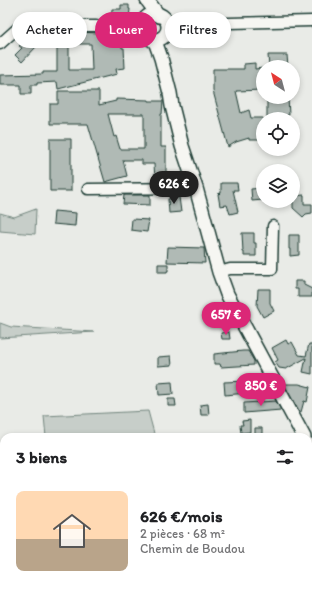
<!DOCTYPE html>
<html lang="fr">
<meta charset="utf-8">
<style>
:root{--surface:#fff;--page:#f2f2f2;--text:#202124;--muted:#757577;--accent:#db2777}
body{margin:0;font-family:Itim,sans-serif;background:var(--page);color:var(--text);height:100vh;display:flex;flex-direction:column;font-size:15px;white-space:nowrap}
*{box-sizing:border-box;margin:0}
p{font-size:13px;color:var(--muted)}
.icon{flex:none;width:22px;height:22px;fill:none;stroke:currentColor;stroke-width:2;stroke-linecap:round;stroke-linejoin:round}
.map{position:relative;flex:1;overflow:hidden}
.drawer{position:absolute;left:0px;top:433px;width:312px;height:156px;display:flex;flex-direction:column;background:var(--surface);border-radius:12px 12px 0 0;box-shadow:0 2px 6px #0003}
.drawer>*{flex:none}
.hud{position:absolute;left:12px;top:12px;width:288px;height:36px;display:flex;gap:8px}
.needle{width:26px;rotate:324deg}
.fabs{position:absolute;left:256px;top:60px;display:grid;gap:8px}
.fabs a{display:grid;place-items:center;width:44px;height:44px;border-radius:50%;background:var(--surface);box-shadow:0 2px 6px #0003;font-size:20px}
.price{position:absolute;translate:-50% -34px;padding:0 9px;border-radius:14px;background:var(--accent);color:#fff;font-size:13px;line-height:26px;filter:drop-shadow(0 1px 2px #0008)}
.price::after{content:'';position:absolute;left:50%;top:24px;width:12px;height:9px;margin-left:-6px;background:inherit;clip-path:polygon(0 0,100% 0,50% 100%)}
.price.selected{background:#222;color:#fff}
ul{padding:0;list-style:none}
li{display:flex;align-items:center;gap:12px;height:100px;padding:0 16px}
li span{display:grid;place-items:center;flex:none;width:112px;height:80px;border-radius:8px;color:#555}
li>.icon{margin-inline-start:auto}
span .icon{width:48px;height:48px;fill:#fffc;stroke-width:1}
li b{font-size:17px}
h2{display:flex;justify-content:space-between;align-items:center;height:48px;padding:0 16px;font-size:17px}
.chip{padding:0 14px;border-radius:18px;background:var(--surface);box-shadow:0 2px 6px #0003;font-size:14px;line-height:36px}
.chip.selected{background:var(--accent);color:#fff}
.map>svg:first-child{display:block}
</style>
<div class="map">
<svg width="312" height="589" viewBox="0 0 312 589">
<rect width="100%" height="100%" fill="#e9ebe7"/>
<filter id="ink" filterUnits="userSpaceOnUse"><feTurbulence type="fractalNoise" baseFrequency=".025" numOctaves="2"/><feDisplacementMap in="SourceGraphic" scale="8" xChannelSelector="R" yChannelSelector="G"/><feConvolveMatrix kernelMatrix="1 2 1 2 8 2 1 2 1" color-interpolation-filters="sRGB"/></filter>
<g filter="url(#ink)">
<path fill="#c7cec9" stroke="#73867e" d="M36 209 35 234 0 231V213L14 217Z
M0 323 11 327 94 332 0 338Z
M148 411 155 437H46L44 416Z"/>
<path fill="#b0bab5" stroke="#1f3d34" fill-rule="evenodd" d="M121 5H129V9H130L129 19H111L112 9H121Z
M77 32 99 33V39L121 38 122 48H124L125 68 116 69 117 74 58 89 57 82 37 83V85H31V94H21V85H0V75L43 74V72H57V45H49V38L77 37ZM69 44H91L92 70H69Z
M27 38 36 47 22 62 15 55 22 48 19 46Z
M268 55H287L288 67H269Z
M255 63V69L263 68V90L236 91 241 113 249 110 251 118H263V140H249V138L236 142 228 147 213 91V69H244V64Z
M58 91H99V105L116 101V99L149 100V101H163L162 114H161V147H166V180H155L154 164H142V160H123L127 176 105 182 88 124H50V104H58ZM108 114H144V149H120L116 136 114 137Z
M267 97H288L289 115H287V119H267Z
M50 139H71V191H50Z
M221 183H237L238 190H233L238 212 230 214 227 205 220 206 218 194 221 193Z
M263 188V200L252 201 251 189Z
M124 195H150V205L123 204Z
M304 195V204H312V213L306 214 303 217 293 208V196Z
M179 197 181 212 169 213 168 199Z
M54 211 76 213 75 226 53 224Z
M132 219 149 220 147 232 131 230Z
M242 233H254V243H256V256H244V252H243Z
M289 235H299V255L290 256V249H289Z
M168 247 204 248 205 263 167 262Z
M158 264H168V271H167V272H158Z
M295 281H304V285L312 289V297H298V289H295Z
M258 289H270V303L274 311 263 317 257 306Z
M229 332 230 339H222L221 333Z
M286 340 288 344 292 342 299 355 306 356 309 344H312V374L303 372 306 358 286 369 279 368 275 362 278 360 272 348Z
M243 351H248L254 361V365L221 367 220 364H214V354Z
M171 356 172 365 158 366V357Z
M246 381 247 393 225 395 224 382Z
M172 382 173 394 159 395 158 383Z
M284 384H299L310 387 307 402 304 401 301 412H299Z
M168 399H175L176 406H168Z
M276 401 281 410 244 413V403Z
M208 404 209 415H201L200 405Z
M250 420V432L241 433 240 425H243L242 421Z
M255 428H262V434L255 436Z"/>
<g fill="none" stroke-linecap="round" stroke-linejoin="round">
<g stroke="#1f3d34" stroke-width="13">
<path id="minor" d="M164 19 177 22 187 24 312 21
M133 29 143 22
M166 32 178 26 185 24
M0 44 20 26H96L106 28 133 29 143 33
M88 189 196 188
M219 272 230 269H272L273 226"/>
</g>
<g stroke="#1f3d34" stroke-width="16">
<path id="tertiary" d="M147 0 159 16
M142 27a13 13 0 1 1 26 0a13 13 0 1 1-26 0Z
M153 40 156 44 161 58 170 93 172 106 182 146 196 188 219 272 227 294 304 437
M308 444 312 451"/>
</g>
<use href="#minor" stroke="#f6f6f2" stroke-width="10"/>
<use href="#tertiary" stroke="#f6f6f2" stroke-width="13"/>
</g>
</g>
</svg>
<div class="fabs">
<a><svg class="needle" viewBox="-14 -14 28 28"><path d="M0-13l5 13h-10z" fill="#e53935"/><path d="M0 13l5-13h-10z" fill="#757577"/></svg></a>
<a><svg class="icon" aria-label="locate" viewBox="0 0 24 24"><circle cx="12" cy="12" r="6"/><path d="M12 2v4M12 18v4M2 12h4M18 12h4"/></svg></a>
<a><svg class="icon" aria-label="layers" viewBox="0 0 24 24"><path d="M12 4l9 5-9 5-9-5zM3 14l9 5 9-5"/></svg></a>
</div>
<b class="price selected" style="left:174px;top:205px">626 €</b>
<b class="price" style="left:226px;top:336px">657 €</b>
<b class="price" style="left:261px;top:407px">850 €</b>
<div class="hud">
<a class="chip">Acheter</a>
<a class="chip selected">Louer</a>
<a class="chip">Filtres</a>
</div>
<section class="drawer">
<h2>3 biens<svg class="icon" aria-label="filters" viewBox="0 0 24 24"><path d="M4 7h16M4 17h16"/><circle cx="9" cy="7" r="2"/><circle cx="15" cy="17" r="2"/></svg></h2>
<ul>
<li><span style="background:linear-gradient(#ffd9b3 60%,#b9a48a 0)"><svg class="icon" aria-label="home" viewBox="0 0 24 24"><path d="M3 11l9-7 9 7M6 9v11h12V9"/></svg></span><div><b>626 €/mois</b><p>2 pièces · 68 m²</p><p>Chemin de Boudou</p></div></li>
</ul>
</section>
</div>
